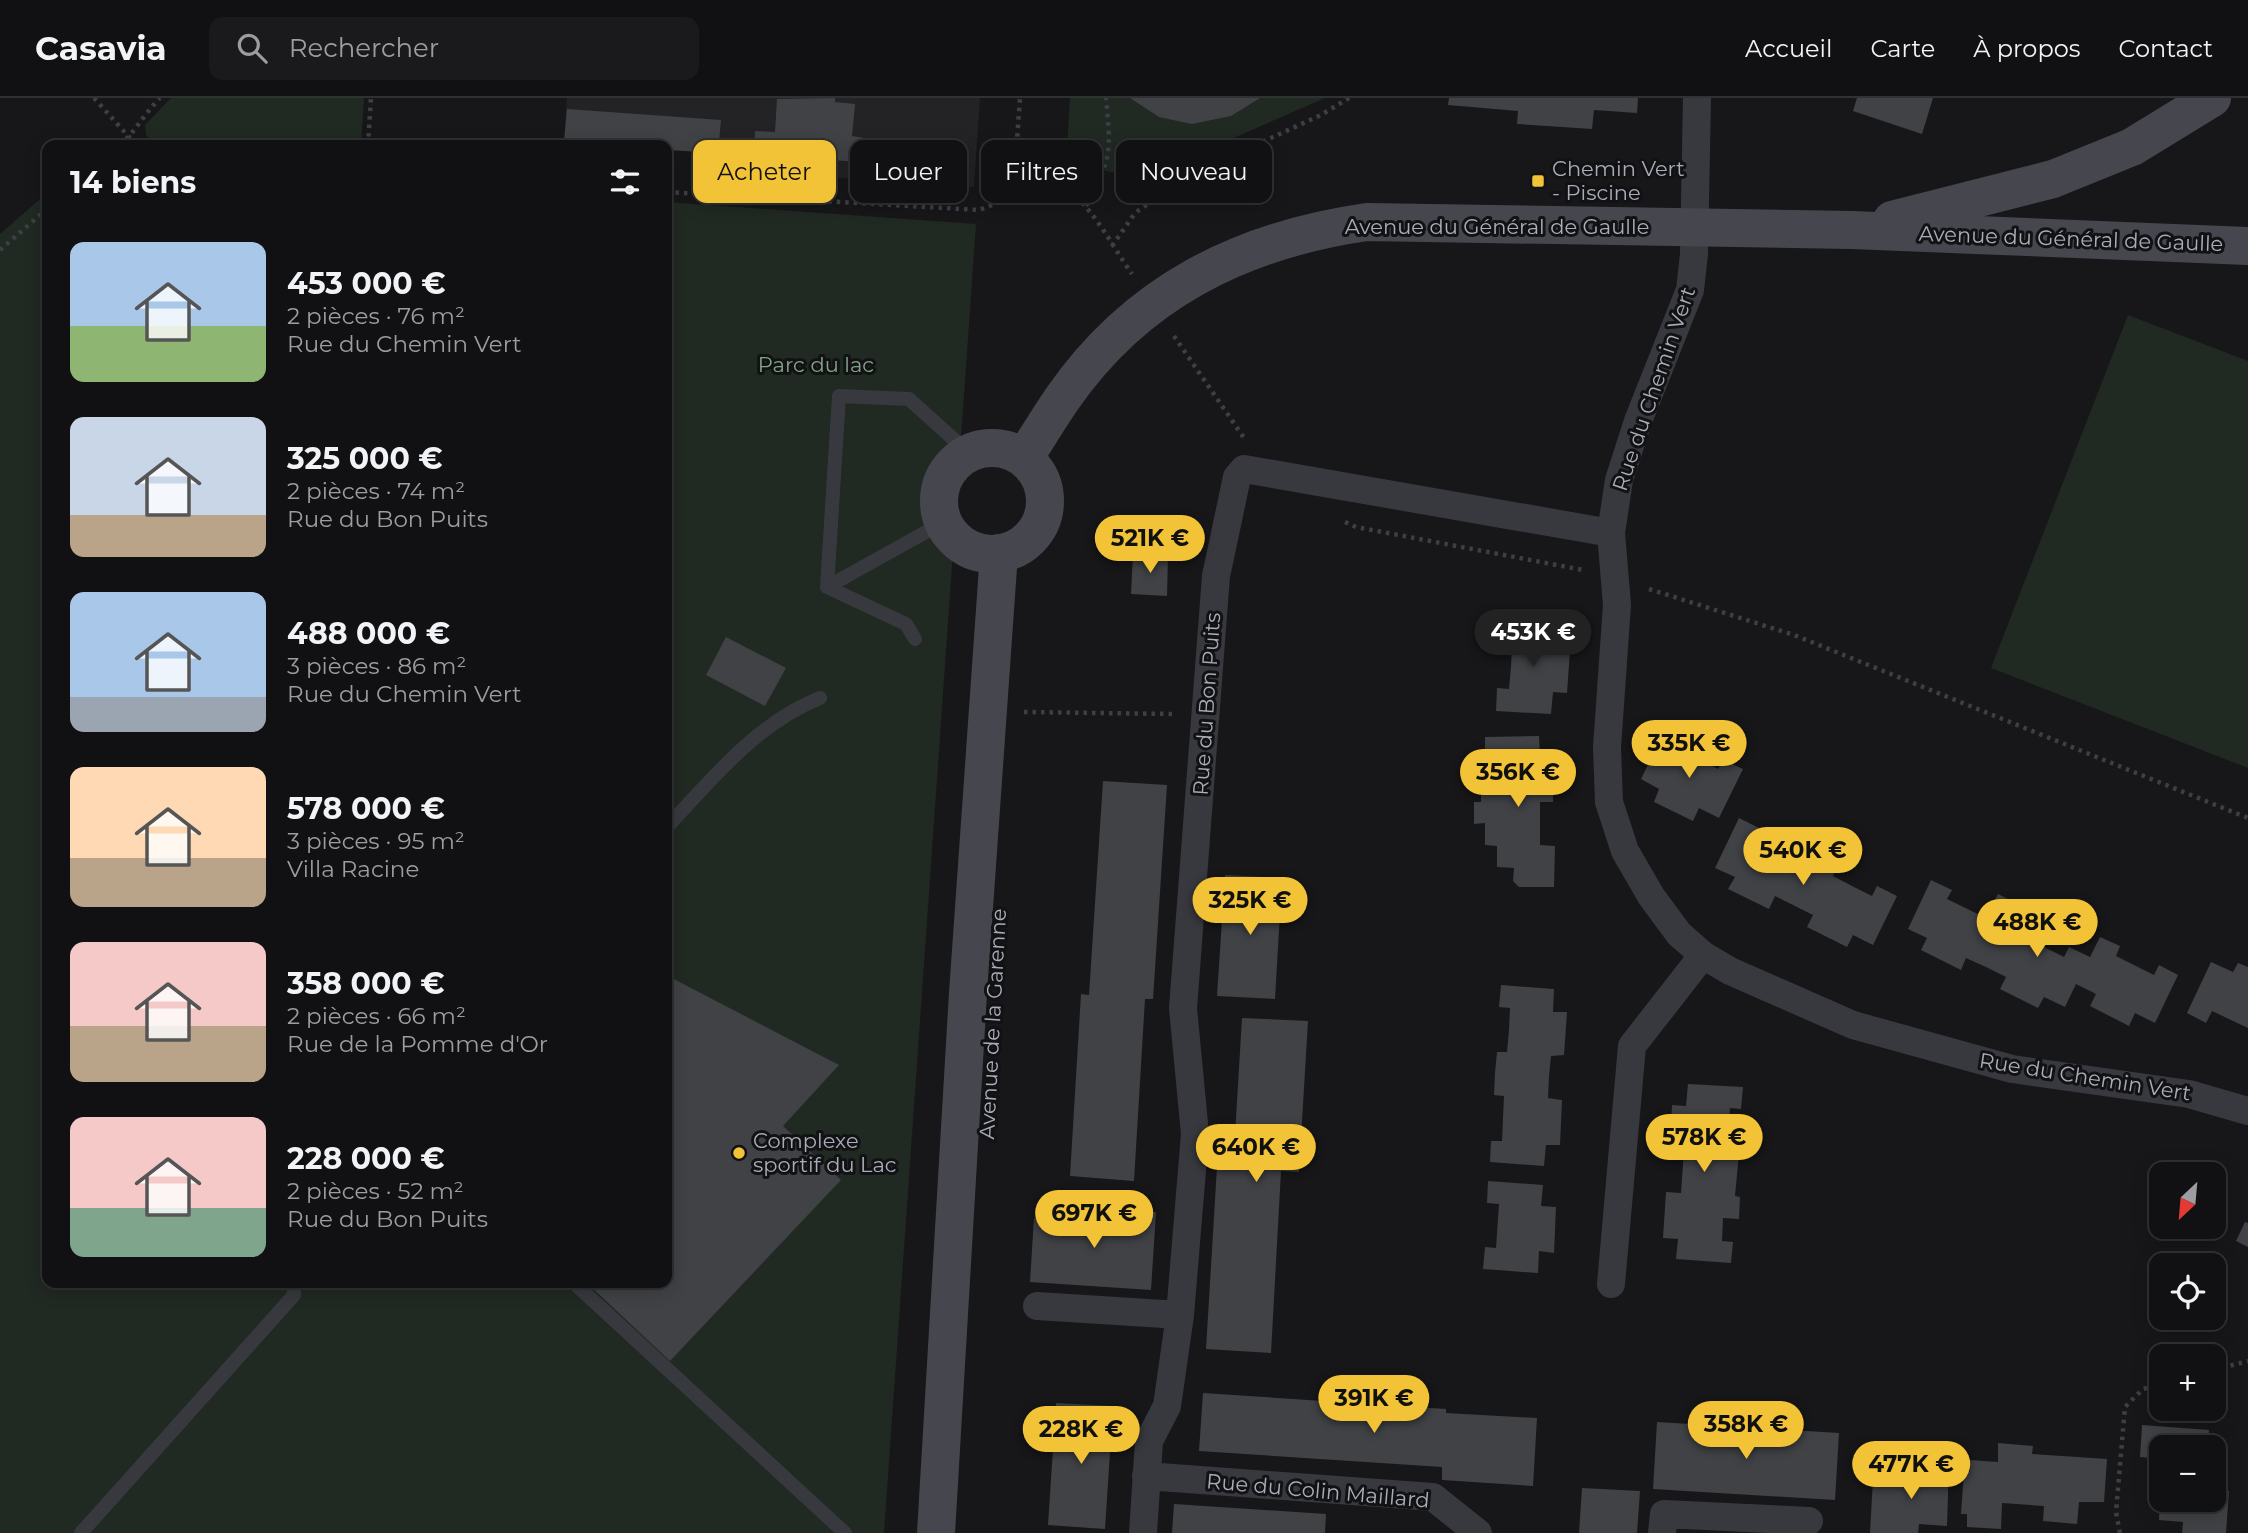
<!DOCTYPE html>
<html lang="fr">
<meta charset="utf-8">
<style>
:root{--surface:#111113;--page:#1a1a1c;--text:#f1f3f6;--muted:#9c9da0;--line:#303133;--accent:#f2c336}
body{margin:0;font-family:Montserrat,sans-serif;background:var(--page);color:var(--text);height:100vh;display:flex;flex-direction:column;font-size:26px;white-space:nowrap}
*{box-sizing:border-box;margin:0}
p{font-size:23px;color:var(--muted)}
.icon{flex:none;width:38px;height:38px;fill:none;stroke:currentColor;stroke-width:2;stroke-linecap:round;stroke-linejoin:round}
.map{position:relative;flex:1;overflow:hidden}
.panel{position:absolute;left:42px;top:42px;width:630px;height:1148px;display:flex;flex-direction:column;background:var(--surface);border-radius:14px;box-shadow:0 4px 18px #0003,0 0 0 2px var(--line)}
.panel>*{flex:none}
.guide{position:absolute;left:693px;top:42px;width:665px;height:63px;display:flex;gap:14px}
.needle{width:46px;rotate:206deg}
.fabs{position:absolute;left:2149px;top:1064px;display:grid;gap:14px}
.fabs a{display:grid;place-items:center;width:77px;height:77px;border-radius:14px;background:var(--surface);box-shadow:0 4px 18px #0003,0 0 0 2px var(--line);font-size:35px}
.price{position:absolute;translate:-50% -60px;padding:0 16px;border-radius:24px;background:var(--accent);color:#111;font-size:23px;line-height:46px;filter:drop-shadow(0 2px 4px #0008)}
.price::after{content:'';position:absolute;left:50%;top:42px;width:21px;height:16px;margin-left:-10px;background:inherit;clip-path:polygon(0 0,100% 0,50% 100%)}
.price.active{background:#222;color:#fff}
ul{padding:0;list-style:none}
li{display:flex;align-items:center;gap:21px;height:175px;padding:0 28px}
li span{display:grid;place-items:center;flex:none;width:196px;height:140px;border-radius:14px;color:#555}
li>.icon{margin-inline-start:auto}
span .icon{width:84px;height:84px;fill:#fffc;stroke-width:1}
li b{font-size:30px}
h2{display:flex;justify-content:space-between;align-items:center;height:84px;padding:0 28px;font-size:30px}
.pill{padding:0 24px;border-radius:14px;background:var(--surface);box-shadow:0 4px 18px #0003,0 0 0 2px var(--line);font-size:24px;line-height:63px}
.pill.active{background:var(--accent);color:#111}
header{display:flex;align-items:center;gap:42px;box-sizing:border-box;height:98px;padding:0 35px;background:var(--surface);border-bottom:2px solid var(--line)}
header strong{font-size:33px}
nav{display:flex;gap:38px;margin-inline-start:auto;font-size:24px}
.search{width:490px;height:63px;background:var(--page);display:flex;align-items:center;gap:18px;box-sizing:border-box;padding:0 24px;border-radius:14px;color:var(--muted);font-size:26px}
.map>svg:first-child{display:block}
</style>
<header>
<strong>Casavia</strong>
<div class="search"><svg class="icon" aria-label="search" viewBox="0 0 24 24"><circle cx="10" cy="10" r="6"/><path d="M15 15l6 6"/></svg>Rechercher</div>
<nav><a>Accueil</a><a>Carte</a><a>À propos</a><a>Contact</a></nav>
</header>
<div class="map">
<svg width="2248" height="1435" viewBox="0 0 2248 1435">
<rect width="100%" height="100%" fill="#171719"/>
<path fill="#232326" d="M567 0H980L974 89 716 71 718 55 667 51V47L564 44Z"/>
<path fill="#212923" d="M171 0H364L361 47H154L146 37 145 27Z
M1070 0H1325L1190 59 1156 83 1066 65Z
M47 95V1185H667V104L976 126 884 1435H0V136Z
M2128 217 2248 263V670L1991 570Z"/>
<path fill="#414246" d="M835 0V4L855 6 852 38 871 41V65L832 62 831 53 793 51V60L754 57 755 33 775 34 777 1Z
M1130 0H1260L1231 18 1192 26 1159 19Z
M1449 0H1638L1637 15 1594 12 1592 31 1517 26 1518 13 1448 7Z
M1857 0H1933L1922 36 1853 13Z
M567 11 721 22 718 55 667 52V47L564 44Z
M1133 456 1168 458 1167 498 1131 496Z
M1501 525 1557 529 1555 550 1570 552 1567 595 1553 594 1551 616 1496 613 1497 590 1509 591 1511 569 1512 547H1500Z
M726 539 786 570 765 608 706 577Z
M1665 632 1684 642 1679 651 1718 671 1723 662 1743 671 1719 720 1699 710 1693 723 1654 704 1659 691 1641 681Z
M1539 638 1540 660H1553V704H1540V747L1555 748 1554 789H1519L1513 783 1514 770 1497 769V748L1485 747V725L1474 726V704H1481V681L1496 682V659L1485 660V639Z
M1103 683 1167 687 1153 901H1145L1134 1083 1070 1078 1081 896 1089 897Z
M1739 720 1759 730 1755 740 1774 750 1794 759 1799 750 1837 769 1833 778 1854 789 1872 798 1877 788 1897 798 1873 847 1853 837 1847 849 1807 829 1813 817 1775 798 1769 811 1728 791 1735 779 1715 770Z
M1225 777 1282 780 1275 901 1217 898Z
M1931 782 1952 792 1947 801 1986 820 1998 796 2016 805 2008 819 2030 831 2026 840 2064 859 2069 849 2090 859 2100 839 2120 848 2116 858 2154 877 2159 867 2178 877 2155 925 2135 915 2129 928 2090 908 2096 896 2076 886 2065 909 2044 899 2038 910 2000 891 2006 879 1986 869 1966 860 1961 872 1921 852 1927 840 1908 831Z
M2211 864 2233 874 2238 865 2248 869V930L2212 913 2206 925 2187 915Z
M668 878 839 967 783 1028 841 1082 670 1263 587 1185H667Z
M1501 887 1554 891 1553 914H1567L1564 957 1551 958 1549 979 1548 1000 1562 1002 1560 1047H1546L1544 1068 1490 1064 1491 1043H1502L1504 998 1494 997 1495 975 1497 954H1507L1509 932 1510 910 1499 909Z
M1242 920 1308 923 1299 1074 1281 1073 1271 1255 1206 1251 1217 1069 1233 1070Z
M1688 986 1743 989 1741 1011 1730 1010 1727 1054 1739 1055 1735 1098 1740 1099 1739 1121 1723 1120 1722 1143 1733 1144 1731 1165 1676 1161 1678 1141 1663 1140 1666 1094 1681 1095 1684 1052 1670 1051 1672 1007 1686 1008Z
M1488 1083 1543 1087 1541 1108 1556 1109 1554 1155 1539 1153 1538 1175 1483 1171 1485 1149 1496 1150 1499 1106 1487 1105Z
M1065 1109 1095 1110 1094 1124 1125 1125 1126 1113 1156 1114 1151 1192 1030 1184 1034 1120 1064 1122Z
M2245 1124 2248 1125V1149L2236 1143Z
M1385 1294 1415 1296 1414 1309 1446 1311V1315L1537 1320 1533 1388 1442 1382V1369L1199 1353 1203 1295 1384 1307Z
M1056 1305 1113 1308 1105 1431 1048 1427Z
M1657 1324 1839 1335 1835 1402 1653 1391Z
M2142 1327 2209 1332 2208 1349H2161V1361L2140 1359Z
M1998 1345 2033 1348 2032 1356 2107 1361 2104 1404H2079L2077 1426 2043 1423 2044 1408 2002 1405 2001 1431 1967 1429V1416H1961L1964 1373 1970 1374V1362L1998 1364Z
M1917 1363 1949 1365 1947 1428 1919 1426 1918 1435H1870L1873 1381 1916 1384Z
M1582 1390 1640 1393 1637 1435H1579Z
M2214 1393H2229L2226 1435H2182L2183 1424 2159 1422 2160 1402H2214Z
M1174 1406 1326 1416 1325 1435H1172Z"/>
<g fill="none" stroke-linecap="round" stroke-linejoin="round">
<path stroke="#3e3f45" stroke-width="4.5" stroke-dasharray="3.5 5" stroke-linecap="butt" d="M94 0 129 39 143 47
M120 47C135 34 144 16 160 0
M368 47 371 0
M667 94 979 112 1013 99 1040 78C1085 90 1107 141 1132 176
M1013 98 1020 0
M1086 108C1112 60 1111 54 1106 0
M1112 148 1135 115 1188 78 1321 17 1349 0
M0 152 47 111
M1174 238 1244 340
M1345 424 1356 429 1583 472
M1649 491 1794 537 2248 720
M1024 614 1173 616
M2214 1272 2248 1263
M2120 1435 2116 1414 2125 1309 2143 1291 2161 1286"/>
<path stroke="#38393e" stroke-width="14" d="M827 489 839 298 909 301 969 355
M827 489 944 424
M827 489 906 526 915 541
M667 729C712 681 757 625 820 600
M574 1185 845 1435
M81 1435 294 1197V1185"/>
<path stroke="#38393e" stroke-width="28" d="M1697 0 1694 156 1690 192 1638 323 1619 382 1611 435 1617 507 1607 649 1609 704 1625 753 1651 798 1679 836 1703 857 1730 873 1853 927 2012 971 2189 996 2248 1013
M1611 1186 1632 948 1703 857
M1037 1208 1180 1217 1195 1036 1183 910 1216 478 1237 379 1244 371 1611 435
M1146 1378 1433 1399 1478 1435
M1143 1435 1149 1343 1167 1308 1180 1217
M1662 1435 1664 1416 1809 1423"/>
<path stroke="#46474e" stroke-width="38" d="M1892 122 2053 81 2132 49 2212 0
M939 403a53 53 0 1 1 106 0a53 53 0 1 1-106 0Z
M1024 360C1037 340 1049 320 1062 301 1136 194 1241 142 1367 124L1852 132 2248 148
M936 1435 968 895 999 455"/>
</g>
<g fill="#f2c336" stroke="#121214" stroke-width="2.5">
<rect x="1531" y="76" width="14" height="14" rx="3.5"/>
<circle cx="739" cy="1055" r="7"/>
</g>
<g text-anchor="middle" stroke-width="6" stroke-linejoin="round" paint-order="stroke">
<g font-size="21" fill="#a9adb9" stroke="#121214" text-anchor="start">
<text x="1552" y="78">Chemin Vert<tspan x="1552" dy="24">- Piscine</tspan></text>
<text x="753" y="1050">Complexe<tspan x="753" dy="24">sportif du Lac</tspan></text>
</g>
<g font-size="21" fill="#a9adb9" stroke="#121214">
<text x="1497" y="136">Avenue du Général de Gaulle</text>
<text transform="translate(2071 141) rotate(2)" y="7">Avenue du Général de Gaulle</text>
<text transform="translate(1654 291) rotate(-71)" y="7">Rue du Chemin Vert</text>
<text transform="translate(1207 606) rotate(-86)" y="7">Rue du Bon Puits</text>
<text transform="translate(993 926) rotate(-87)" y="7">Avenue de la Garenne</text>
<text transform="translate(2085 979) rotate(9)" y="7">Rue du Chemin Vert</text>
<text transform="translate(1318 1393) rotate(5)" y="7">Rue du Colin Maillard</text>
</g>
<g font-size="21" fill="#80a486" stroke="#121214">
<text x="816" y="274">Parc du lac</text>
</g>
</g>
</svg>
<div class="fabs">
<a><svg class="needle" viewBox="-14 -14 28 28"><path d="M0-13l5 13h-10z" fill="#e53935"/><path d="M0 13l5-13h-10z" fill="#9c9da0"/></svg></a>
<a><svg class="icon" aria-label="locate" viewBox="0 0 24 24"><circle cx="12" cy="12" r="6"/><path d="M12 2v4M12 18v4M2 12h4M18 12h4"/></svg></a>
<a>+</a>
<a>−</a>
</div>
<b class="price" style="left:1150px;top:477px">521K €</b>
<b class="price active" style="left:1533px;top:571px">453K €</b>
<b class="price" style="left:1689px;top:682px">335K €</b>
<b class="price" style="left:1518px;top:711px">356K €</b>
<b class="price" style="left:1803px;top:789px">540K €</b>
<b class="price" style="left:1250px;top:839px">325K €</b>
<b class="price" style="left:2037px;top:861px">488K €</b>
<b class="price" style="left:1704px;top:1076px">578K €</b>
<b class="price" style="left:1256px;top:1086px">640K €</b>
<b class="price" style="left:1094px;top:1152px">697K €</b>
<b class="price" style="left:1374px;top:1337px">391K €</b>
<b class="price" style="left:1746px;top:1363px">358K €</b>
<b class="price" style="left:1081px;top:1368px">228K €</b>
<b class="price" style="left:1911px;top:1403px">477K €</b>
<div class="guide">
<a class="pill active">Acheter</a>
<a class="pill">Louer</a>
<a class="pill">Filtres</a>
<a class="pill">Nouveau</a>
</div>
<section class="panel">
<h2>14 biens<svg class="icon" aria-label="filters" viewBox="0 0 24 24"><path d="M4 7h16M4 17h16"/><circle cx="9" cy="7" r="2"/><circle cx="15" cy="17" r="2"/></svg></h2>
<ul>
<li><span style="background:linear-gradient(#a9c7e8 60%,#8fb573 0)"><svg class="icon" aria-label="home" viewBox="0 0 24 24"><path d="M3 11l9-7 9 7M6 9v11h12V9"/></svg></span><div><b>453 000 €</b><p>2 pièces · 76 m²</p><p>Rue du Chemin Vert</p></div></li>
<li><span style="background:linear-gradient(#c9d6e8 70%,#b9a48a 0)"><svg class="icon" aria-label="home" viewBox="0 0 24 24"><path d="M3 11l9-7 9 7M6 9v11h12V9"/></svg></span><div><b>325 000 €</b><p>2 pièces · 74 m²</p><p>Rue du Bon Puits</p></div></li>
<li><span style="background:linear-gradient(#a9c7e8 75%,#9aa5b1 0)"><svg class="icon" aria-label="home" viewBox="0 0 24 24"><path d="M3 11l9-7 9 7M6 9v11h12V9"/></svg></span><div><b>488 000 €</b><p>3 pièces · 86 m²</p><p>Rue du Chemin Vert</p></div></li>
<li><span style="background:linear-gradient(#ffd9b3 65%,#b9a48a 0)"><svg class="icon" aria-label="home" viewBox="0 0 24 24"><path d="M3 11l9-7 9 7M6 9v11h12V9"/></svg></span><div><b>578 000 €</b><p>3 pièces · 95 m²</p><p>Villa Racine</p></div></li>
<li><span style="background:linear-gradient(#f6c9c9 60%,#b9a48a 0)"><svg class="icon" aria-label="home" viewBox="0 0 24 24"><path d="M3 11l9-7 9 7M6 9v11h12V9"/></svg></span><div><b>358 000 €</b><p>2 pièces · 66 m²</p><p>Rue de la Pomme d'Or</p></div></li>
<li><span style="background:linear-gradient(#f6c9c9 65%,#7fa58c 0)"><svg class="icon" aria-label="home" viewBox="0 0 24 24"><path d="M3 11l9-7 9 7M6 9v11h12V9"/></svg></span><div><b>228 000 €</b><p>2 pièces · 52 m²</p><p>Rue du Bon Puits</p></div></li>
</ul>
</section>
</div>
